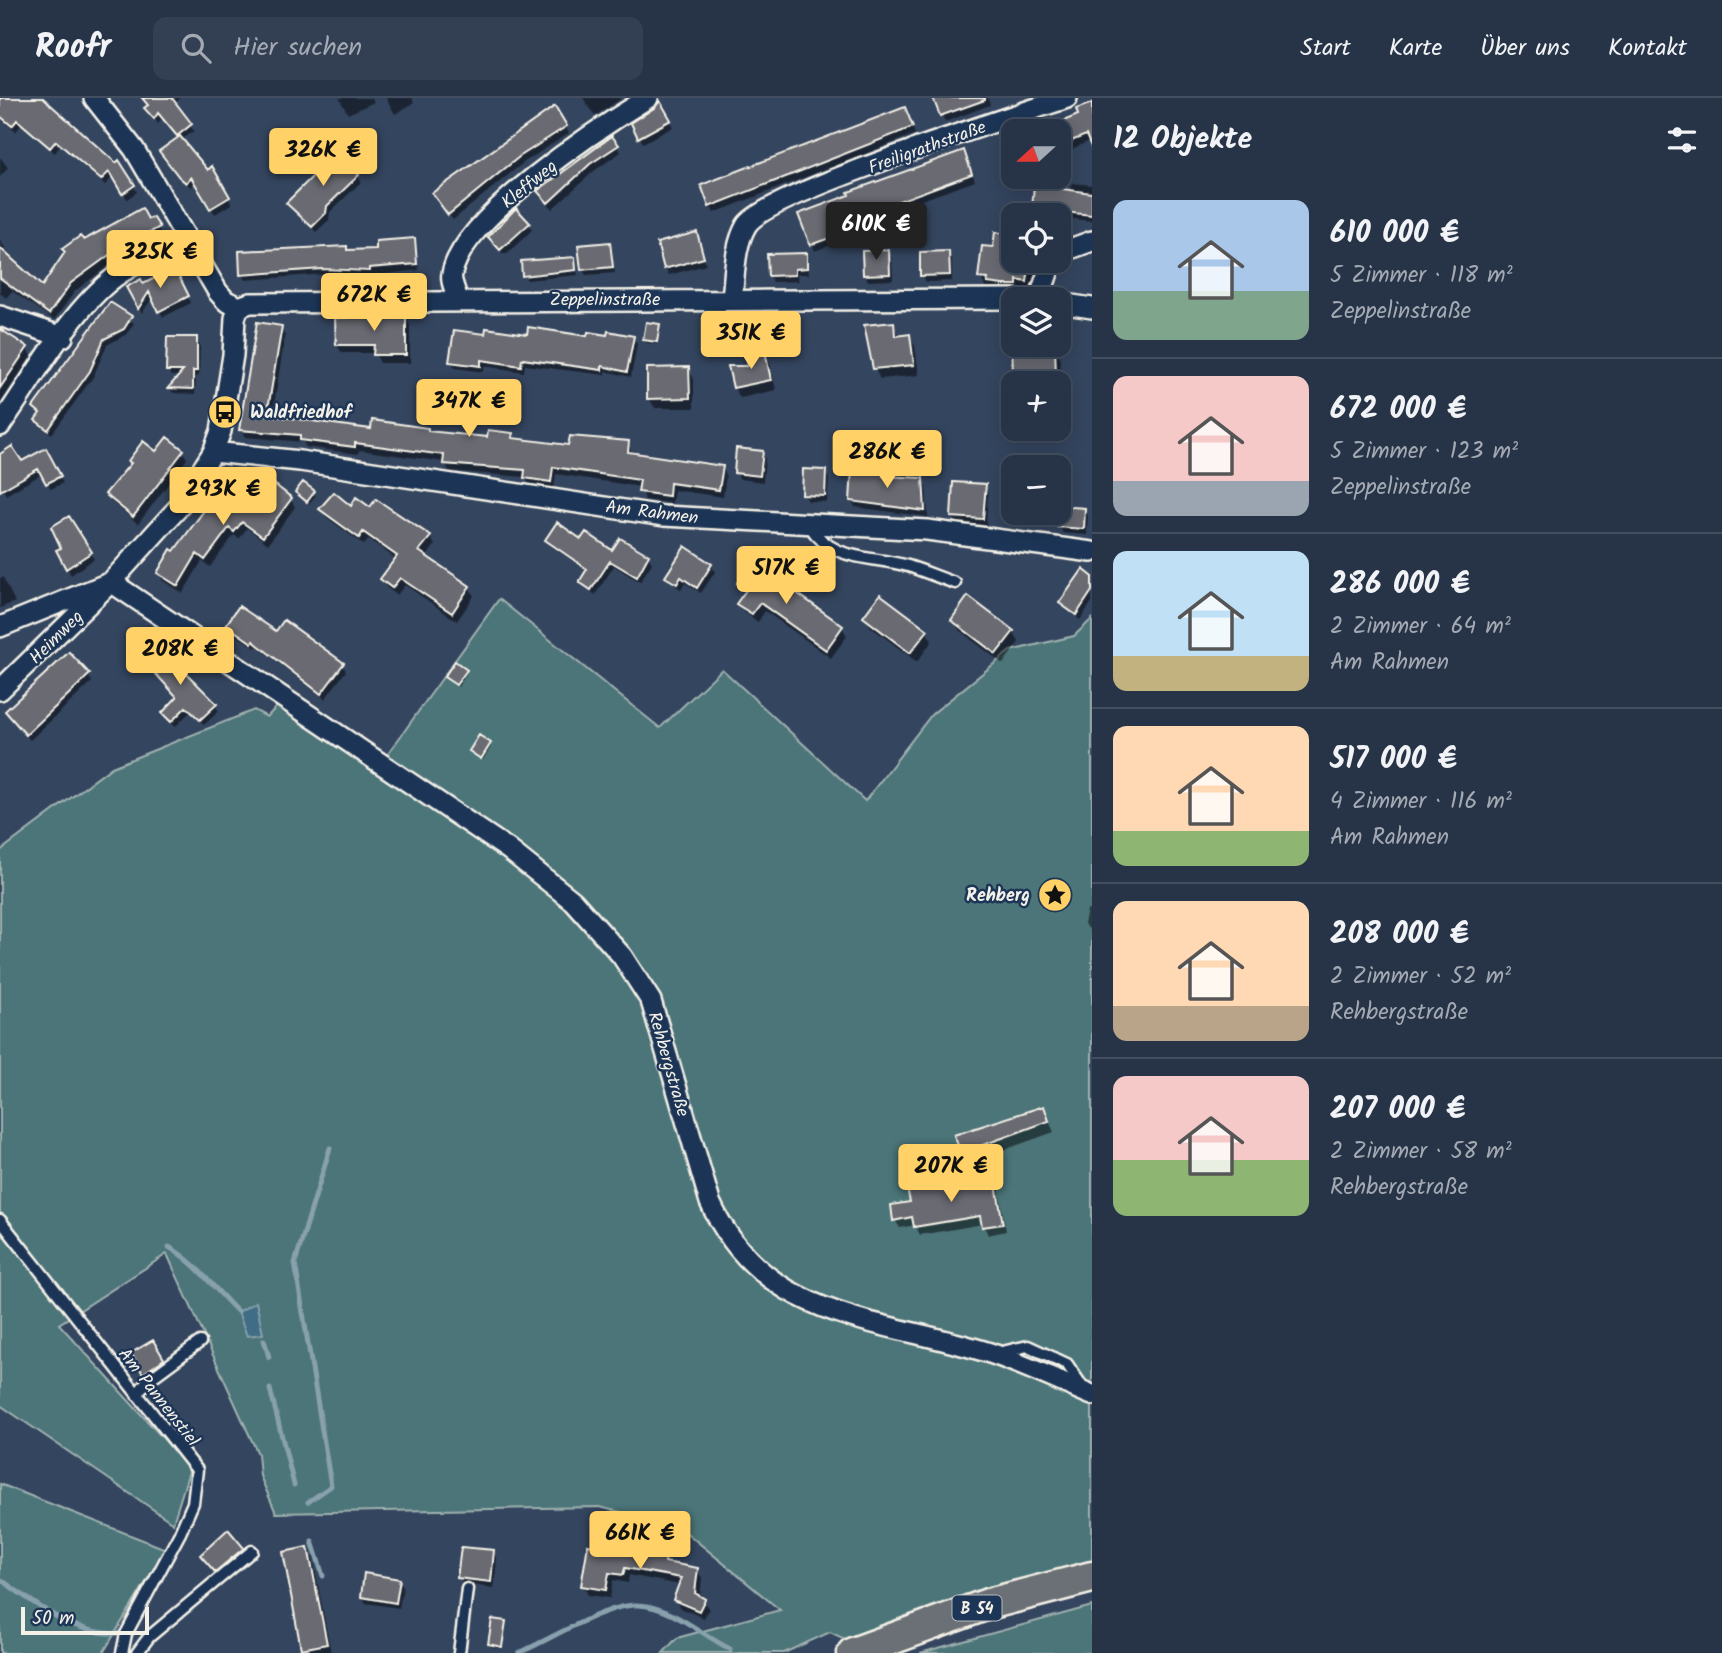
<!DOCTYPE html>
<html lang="de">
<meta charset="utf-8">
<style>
:root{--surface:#273447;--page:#333f52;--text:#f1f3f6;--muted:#a4aab4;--line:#434f60;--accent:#ffd166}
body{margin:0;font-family:Kalam,sans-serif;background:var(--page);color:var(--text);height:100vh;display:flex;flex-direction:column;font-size:26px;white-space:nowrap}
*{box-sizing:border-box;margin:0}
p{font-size:23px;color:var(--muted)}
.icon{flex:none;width:38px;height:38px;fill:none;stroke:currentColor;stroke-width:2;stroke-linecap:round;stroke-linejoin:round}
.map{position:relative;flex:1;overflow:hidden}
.side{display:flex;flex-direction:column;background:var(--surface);width:630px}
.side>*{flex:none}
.needle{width:46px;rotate:249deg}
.controls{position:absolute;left:1001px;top:21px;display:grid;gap:14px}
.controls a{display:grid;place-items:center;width:70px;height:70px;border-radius:14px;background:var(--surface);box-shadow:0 4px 18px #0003,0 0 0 2px var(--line);font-size:35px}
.scale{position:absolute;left:21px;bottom:18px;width:128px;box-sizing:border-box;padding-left:7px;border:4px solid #f4f1e8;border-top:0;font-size:19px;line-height:24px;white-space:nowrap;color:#f4f1e8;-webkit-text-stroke:5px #1d3557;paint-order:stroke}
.price{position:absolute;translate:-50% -60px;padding:0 16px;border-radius:7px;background:var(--accent);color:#111;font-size:23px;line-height:46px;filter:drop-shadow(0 2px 4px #0008)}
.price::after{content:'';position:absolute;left:50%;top:42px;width:21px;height:16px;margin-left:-10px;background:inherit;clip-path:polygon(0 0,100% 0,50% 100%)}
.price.active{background:#222;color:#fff}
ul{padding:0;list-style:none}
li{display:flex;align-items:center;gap:21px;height:175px;padding:0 21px}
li+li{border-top:2px solid var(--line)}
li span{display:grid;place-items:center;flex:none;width:196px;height:140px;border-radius:14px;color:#555}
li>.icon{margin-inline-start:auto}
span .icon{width:84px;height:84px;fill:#fffc;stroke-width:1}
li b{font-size:30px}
h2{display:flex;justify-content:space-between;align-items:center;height:84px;padding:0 21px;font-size:30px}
header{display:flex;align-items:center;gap:42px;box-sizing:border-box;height:98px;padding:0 35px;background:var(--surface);border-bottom:2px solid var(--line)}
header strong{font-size:33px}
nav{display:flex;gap:38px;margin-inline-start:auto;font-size:24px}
.search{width:490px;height:63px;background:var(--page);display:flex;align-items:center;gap:18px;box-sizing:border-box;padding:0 24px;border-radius:14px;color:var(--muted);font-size:26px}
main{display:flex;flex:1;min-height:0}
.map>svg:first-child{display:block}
</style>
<header>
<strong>Roofr</strong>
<div class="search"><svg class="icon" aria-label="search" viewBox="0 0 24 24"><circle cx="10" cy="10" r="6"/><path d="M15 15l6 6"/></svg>Hier suchen</div>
<nav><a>Start</a><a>Karte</a><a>Über uns</a><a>Kontakt</a></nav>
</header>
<main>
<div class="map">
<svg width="1092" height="1555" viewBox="0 0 1092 1555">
<rect width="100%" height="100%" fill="#34455f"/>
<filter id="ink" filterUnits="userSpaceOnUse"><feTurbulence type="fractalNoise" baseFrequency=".0143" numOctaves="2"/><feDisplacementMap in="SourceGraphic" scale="14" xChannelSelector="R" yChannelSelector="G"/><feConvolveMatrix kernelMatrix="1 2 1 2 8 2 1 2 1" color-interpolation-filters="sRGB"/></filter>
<g filter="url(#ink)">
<path fill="#4c7479" stroke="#a0b2b0" stroke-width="2" d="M499 501 660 630 722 571 865 703 932 616 1010 553 1074 538 1092 521V1473L849 1543 830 1534 784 1555H663L677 1540 780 1512 677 1427 599 1409 276 1415 260 1378 258 1356 167 1156 59 1226 190 1370 173 1425 0 1307V753L112 669 254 612 267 619 281 604 380 667Z
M0 1386 166 1451 103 1555H0Z
M1092 1508V1555H920Z"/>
<path fill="#406c85" stroke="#88a1ad" stroke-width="2" d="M256 1204 263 1236 247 1238 238 1214Z"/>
<path fill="#0007" d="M0 0H40L116 67 119 65 137 94 127 101 114 78 105 87 60 48 55 55 21 27 16 34 0 20Z
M143 0H180L174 7 194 33 181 42 207 75 212 71 232 106 215 116 195 84 191 90 165 60 179 40 163 20 158 26Z
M339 0H372L374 4 348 16Z
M386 0H412L414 5 395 16Z
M583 0H621V1L595 18Z
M935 0H988L990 7 945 24Z
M660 6 673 29 643 45 633 26Z
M1092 7V42L1067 53 1069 57 1059 61V33H1044L1080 18Z
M554 11 569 35 523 65 453 122 438 102Z
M908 18 915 36 714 115 710 108Z
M618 48 621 54 594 73 552 111 542 100 539 93Z
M0 59 8 70 0 79Z
M967 60 975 83 849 128 852 136 845 138 846 141 815 153 800 117Z
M354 68 361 84 330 114 329 122 316 134 288 105Z
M1072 85 1092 87V123L1037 117 1034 111 1071 93Z
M152 121 162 137 116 162 75 193 54 222 12 193 6 200 0 195V142L5 150 2 154 43 191 83 144Z
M528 126 532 132 507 156H503L490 139Z
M696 136 706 167 669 177 665 170Z
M997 136 1013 139V163H1040L1033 193 1022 192V197H1010L995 195 992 191 986 190 980 179 995 151Z
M414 142 419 172 359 179 358 176H326L245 182 241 176 346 150 349 154 378 152Z
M609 146 615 175 586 177 582 171Z
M888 154 892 161 893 182 868 183 865 176Z
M948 155 952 161V183L926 184 922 177Z
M806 156 809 176H797L798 183 773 184 770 178Z
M574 161 578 177 527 182 524 177Z
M175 172 191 205 163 219 153 199 142 215 128 190 143 188Z
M110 206 134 225 127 236 107 247 93 279 52 336 40 328 37 322 41 317 35 309Z
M405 218 410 227V265H380L375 255H342L337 247Z
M893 226 899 239 909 238 915 248 919 277 880 281 875 271 872 249Z
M659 227 658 246 646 245 645 242Z
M281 230 285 238 272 320 372 333 427 331 430 335 489 341 512 336 515 342 570 349 607 345 608 341 628 344 632 356 722 369 726 377 723 399 674 392 672 405 645 402 641 389 556 376 554 391 530 387 525 379 449 373 445 364 359 352 358 356 306 349 303 344 245 339 241 331Z
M0 233 27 251 31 258 0 305Z
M1013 235V247L1054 249 1060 259 1061 289 1059 285H1018L1011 249V236Z
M486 238 633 239 637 246 631 279 605 273V277L525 267 524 274 484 268V274L455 270 451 263Z
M196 241 200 247 199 278H196L195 296 173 295 170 290 181 278H171L168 272Z
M764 255 770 265 776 292 740 300 734 290Z
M688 271 694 281V310H655L649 300Z
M46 353 63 385 51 391 42 376 6 397 0 387V358L21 366Z
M183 353 187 361 138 426 112 404 108 396 132 367 130 363 157 356Z
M762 355 765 361 763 384 740 381 736 375Z
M825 374 829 381 827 404 808 403 804 396Z
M883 375 886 380 922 382 926 388 928 419 855 409 851 402Z
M303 386 316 397 309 406 297 394Z
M984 388 988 395 986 427 956 425 953 419Z
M1013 398V415H1059V410L1084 412 1088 418 1087 437 1063 435 1059 428 1015 425 1011 418Z
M290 401 295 409 268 446 247 430 239 441 234 437 210 469 202 463 183 495 163 483 159 475 175 456 247 413Z
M321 411H351L407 426 409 423 430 439 435 447 426 460 469 489 474 498 457 523 405 487 397 497 387 490 382 481 397 462 369 441 364 447 326 419Z
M68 420 94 461 71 477 58 453 64 451Z
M547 442 582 443 613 455 648 458 652 465 640 484 614 468 595 497 581 484 588 473 551 448Z
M711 467 715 474 701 495 685 485 681 492 667 479Z
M3 479 15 504 0 510V480Z
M1092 480V504L1080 522 1061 505Z
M739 485 842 529 847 538 831 560 765 513 758 524 744 514 739 506 746 495Z
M865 519 926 533 932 543 917 564 871 529Z
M953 522 1013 534 1019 544 1003 566 959 532Z
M228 527 343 567 346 573 325 601 257 548 256 550 231 534Z
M466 573 467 575 458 589 446 579Z
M88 577 92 584 30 642 11 619Z
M179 600 215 607 219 613 204 627 191 613 175 629 164 615Z
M490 646 491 649 483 662 471 653Z
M1087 812 1092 813V834L1084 826Z
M1043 1010 1054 1034 968 1065 957 1038Z
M994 1082 999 1091 1006 1133 988 1137 983 1126 920 1137 915 1127 900 1130 895 1122 912 1106 936 1092Z
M152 1244 166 1268 148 1281 133 1256Z
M589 1449 651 1459 666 1456 670 1467 697 1472 702 1480 700 1499 709 1511 704 1520 680 1510 675 1502 680 1487 629 1477 628 1485 613 1482 610 1500 588 1497 583 1488Z
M243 1451 247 1457 220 1479 202 1457Z
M307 1451 313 1461 331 1555H306L303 1550Z
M493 1454 497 1461 494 1490 463 1486 459 1480Z
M399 1482 403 1489 399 1510 366 1505 362 1499Z
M505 1525 503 1551 491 1549 489 1546Z"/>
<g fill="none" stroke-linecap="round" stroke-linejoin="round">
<path stroke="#88a1ad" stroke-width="5" d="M169 1149C197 1165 215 1192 238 1214
M264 1242 269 1259
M270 1291 294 1387
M308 1404 331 1388 295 1165 330 1050
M312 1443 323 1478
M0 1481C34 1505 77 1540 121 1535L117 1555
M519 1555C549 1542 608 1505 638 1507 671 1508 702 1537 730 1551"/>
</g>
<path fill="#696a72" stroke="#f4f1e8" stroke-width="2" d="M0 0H43L116 65 119 62 135 87 122 96 109 74 101 82 56 43 50 50 17 22 12 28 0 18Z
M142 0H172L192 26 177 38 158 15 154 21 144 10 148 7Z
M933 0H985V2L940 18Z
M660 3 671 22 638 40 631 25 654 10Z
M1092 5V51L1086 37 1059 48V25L1078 17 1076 11Z
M555 8 567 28 519 59 448 117 432 95Z
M905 9 913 29 709 109 701 87Z
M180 38 208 72 212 68 230 99 210 111 191 79 186 85 179 79 159 53Z
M612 38 619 47 590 66 548 105 537 93Z
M340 51 355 67 352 69 359 77 327 108 326 115 312 129 286 105Z
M964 52 972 76 847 122 850 129 843 132 844 135 810 147 798 116 849 97 848 94Z
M1034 87 1092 95V117L1032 111Z
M142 110 148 121 153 119 160 129 112 155 71 185 49 216 0 180V150L42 188 65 154 62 151 80 138 84 142Z
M516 110 530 125 500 152 488 139Z
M697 134 704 160 664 171 657 145Z
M995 134 1013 137V163H1030L1027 184 1017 182V187H1003L987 185 988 181 978 180 982 148 993 149Z
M415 140 417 166 369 170V173L322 171 240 177 239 153 347 148V152L376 151V143Z
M610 144 613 169 581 172 578 147Z
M889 152 890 176 863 177 862 153Z
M949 153 950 177 920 178V154Z
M807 155V170L795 171V177L768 178 767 156Z
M575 159 576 172 522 178 521 163Z
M175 170 189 198 158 214 149 194 138 211 126 189 141 181 143 186Z
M110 204 132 218 124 231 104 241 90 273 48 332 35 322 40 315 33 309Z
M406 216V257H373L374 247H336L335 220Z
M257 224 282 228 267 317 371 331 372 322 428 330V333L487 339 488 332 513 335 512 340 568 347 570 338 629 343 628 354 723 368 719 392 670 385 669 398 638 394 640 382 553 369 551 384 524 380 525 372 443 366 444 357 355 345V349L300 342V337L239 332Z
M646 224 660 226 657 244 643 242Z
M894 224 895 238 910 236 914 267 873 271 864 227Z
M528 229 587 238 588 234 607 237 608 233 634 238 627 274 602 268V272L522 261 521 268 481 262V268L449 264 454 232 485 236 486 230 527 236Z
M0 231 28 249 0 290Z
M167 239H197V273H193V291L168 290 183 273H166Z
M1012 247H1055L1056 279 1013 280Z
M765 253 771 282 733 290 728 268H747L748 257Z
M689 269 690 300 647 301V270Z
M167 339 184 352 133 419 105 396 131 365 128 363 143 343 156 353Z
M12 348 22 363 46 350 61 378 46 386 38 371 0 393V356Z
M736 350 763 353 760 378 734 375Z
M803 371 826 372 825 398 802 397Z
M852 371 884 373 883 378 923 380 925 413 850 403Z
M269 382 292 400 263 439 242 424 234 434 229 430 205 462 197 456 178 488 157 475 171 451 174 453 220 391 246 411Z
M303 384 315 393 307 404 295 394Z
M953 384 986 386 983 421 951 419Z
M334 394 351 408 356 399 370 409 376 401 431 438 419 453 470 488 452 515 400 480 392 490 380 481 397 458 363 434 359 440 319 411Z
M1059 408 1085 410 1084 431 1057 429Z
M69 418 92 454 66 471 56 452 61 450 51 429Z
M557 424 581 441 586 434 612 452 620 440 649 457 637 479 610 463 591 492 579 484 587 471 545 442Z
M685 448 712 466 697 490 681 479 677 486 665 479Z
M752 463 843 528 826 552 760 505 752 516 736 506 746 492 737 485Z
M1083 471 1092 478V493L1076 517 1059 505Z
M880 496 928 532 910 555 863 519Z
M968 498 1014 533 996 556 951 522Z
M239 508 276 533 284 522 344 565 321 596 253 543 252 545 226 527Z
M159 548 217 606 200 622 186 609 171 624 162 615 177 599 144 563Z
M69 554 90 576 26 637 5 613Z
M455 563 467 572 456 587 444 579Z
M479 637 491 645 481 661 469 653Z
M1044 1008 1049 1023 961 1055 954 1037Z
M995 1081 1003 1126 982 1129 980 1118 914 1129 912 1119 893 1123 891 1107 910 1104 907 1090 933 1085 935 1091Z
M153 1242 164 1261 143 1276 131 1255Z
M228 1431 244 1450 215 1474 200 1457Z
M588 1447 650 1457 651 1452 667 1455 665 1464 698 1470 695 1495 705 1501 699 1513 673 1502 681 1480 625 1470 623 1477 609 1475 606 1492 581 1488Z
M308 1449 327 1546 301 1551 283 1454Z
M461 1449 494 1452 491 1484 457 1480Z
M364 1475 400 1481 396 1505 361 1499Z
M492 1521 506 1523 502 1549 488 1546Z"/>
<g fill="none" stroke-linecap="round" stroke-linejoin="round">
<g stroke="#f4f1e8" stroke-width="15">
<path id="service" d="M809 427C833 465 869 457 908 468 924 473 940 480 955 485
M0 1122 197 1372 193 1405 180 1435 126 1536 122 1555
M998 1255 1028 1248 1067 1266 1084 1291
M137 1297 147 1283 200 1244
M137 1555 149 1539 252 1453
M459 1555 467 1491"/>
</g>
<g stroke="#f4f1e8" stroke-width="24">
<path id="minor" d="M94 0 134 51 218 194 226 203 239 209
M1059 155 1092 143
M732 200C735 177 734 149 746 128 763 97 1019 16 1067 0
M1039 201 1052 163
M458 202C456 194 450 183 452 176 462 119 599 30 648 0
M1059 205 1092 210
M239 209 250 205 1013 201
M0 218 63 239
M0 328C33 281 70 213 115 179 137 162 163 155 189 148
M213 354 300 363 664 418 927 432 1092 454
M0 529 111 484 178 410 213 354 221 333 233 257 235 220 239 209
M0 592 111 484 508 751 573 803 622 858 651 903 710 1104C765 1226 884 1220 993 1256 1027 1268 1059 1283 1092 1297"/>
</g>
<g stroke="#f4f1e8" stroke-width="35">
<path id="primary" d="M853 1555 988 1506 1092 1479"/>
</g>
<use href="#service" stroke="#1d3557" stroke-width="10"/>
<use href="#minor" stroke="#1d3557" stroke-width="19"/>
<use href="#primary" stroke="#6b6f75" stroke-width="30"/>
</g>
</g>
<defs>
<g id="bus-disc" transform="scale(1.75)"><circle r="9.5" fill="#ffd166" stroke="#1d3557"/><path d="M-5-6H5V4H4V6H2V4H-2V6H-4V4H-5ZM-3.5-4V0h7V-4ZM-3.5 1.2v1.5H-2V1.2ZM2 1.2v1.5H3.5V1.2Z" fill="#111"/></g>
<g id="sight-disc" transform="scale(1.75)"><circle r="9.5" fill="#ffd166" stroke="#1d3557"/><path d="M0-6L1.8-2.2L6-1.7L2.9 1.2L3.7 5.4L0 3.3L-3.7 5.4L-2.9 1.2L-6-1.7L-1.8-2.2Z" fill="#111"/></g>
</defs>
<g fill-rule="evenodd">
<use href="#bus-disc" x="225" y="314"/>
<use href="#sight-disc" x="1055" y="797"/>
</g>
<g text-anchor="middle" stroke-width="5" stroke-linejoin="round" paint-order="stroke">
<rect fill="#1d3557" stroke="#b4b9bc" stroke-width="2" x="952.5" y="1497.5" width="49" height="25" rx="5"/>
<g font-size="16" font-weight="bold" fill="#f4f1e8">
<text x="977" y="1516">B 54</text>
</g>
<g font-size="18" fill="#f4f1e8" stroke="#1d3557">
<text transform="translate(927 49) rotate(-20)" y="6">Freiligrathstraße</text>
<text transform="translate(529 86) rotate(-39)" y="6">Kleffweg</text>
<text x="605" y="207">Zeppelinstraße</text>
<text transform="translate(652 414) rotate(7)" y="6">Am Rahmen</text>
<text transform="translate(56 539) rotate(-45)" y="6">Heimweg</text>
<text transform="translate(669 966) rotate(74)" y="6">Rehbergstraße</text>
<text transform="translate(159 1299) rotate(52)" y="6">Am Pannenstiel</text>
</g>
<g font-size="18" font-weight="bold" fill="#f4f1e8" stroke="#1d3557" text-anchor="start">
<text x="250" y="320">Waldfriedhof</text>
<text x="1030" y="803" text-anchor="end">Rehberg</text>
</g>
</g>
</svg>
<div class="controls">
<a><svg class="needle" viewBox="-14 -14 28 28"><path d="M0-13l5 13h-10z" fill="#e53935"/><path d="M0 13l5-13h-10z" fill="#a4aab4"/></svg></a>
<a><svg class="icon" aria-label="locate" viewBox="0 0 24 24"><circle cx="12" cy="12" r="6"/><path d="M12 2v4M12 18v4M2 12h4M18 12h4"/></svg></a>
<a><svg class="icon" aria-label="layers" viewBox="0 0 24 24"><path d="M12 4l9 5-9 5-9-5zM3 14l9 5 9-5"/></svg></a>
<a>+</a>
<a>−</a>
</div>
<div class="scale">50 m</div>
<b class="price" style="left:323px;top:90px">326K €</b>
<b class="price active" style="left:876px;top:164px">610K €</b>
<b class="price" style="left:160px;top:192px">325K €</b>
<b class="price" style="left:374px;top:235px">672K €</b>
<b class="price" style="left:751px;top:273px">351K €</b>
<b class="price" style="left:469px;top:341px">347K €</b>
<b class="price" style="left:887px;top:392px">286K €</b>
<b class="price" style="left:223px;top:429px">293K €</b>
<b class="price" style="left:786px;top:508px">517K €</b>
<b class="price" style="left:180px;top:589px">208K €</b>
<b class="price" style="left:951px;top:1106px">207K €</b>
<b class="price" style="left:640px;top:1473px">661K €</b>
</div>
<section class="side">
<h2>12 Objekte<svg class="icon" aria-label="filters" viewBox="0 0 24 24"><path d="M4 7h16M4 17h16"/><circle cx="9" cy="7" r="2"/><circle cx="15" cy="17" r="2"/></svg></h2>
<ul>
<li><span style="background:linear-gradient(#a9c7e8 65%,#7fa58c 0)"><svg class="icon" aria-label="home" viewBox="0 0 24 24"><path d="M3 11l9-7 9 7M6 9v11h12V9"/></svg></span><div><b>610 000 €</b><p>5 Zimmer · 118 m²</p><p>Zeppelinstraße</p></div></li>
<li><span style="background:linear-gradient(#f6c9c9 75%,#9aa5b1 0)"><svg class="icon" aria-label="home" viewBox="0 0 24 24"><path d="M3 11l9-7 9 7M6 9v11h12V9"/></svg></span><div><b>672 000 €</b><p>5 Zimmer · 123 m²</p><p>Zeppelinstraße</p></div></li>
<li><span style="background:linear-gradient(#bfe0f5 75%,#c2b280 0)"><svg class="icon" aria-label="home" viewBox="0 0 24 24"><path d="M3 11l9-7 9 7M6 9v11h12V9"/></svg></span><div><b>286 000 €</b><p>2 Zimmer · 64 m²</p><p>Am Rahmen</p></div></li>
<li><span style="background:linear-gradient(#ffd9b3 75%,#8fb573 0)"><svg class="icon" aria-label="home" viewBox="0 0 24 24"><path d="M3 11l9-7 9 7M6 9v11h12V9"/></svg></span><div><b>517 000 €</b><p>4 Zimmer · 116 m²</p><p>Am Rahmen</p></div></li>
<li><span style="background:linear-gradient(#ffd9b3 75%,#b9a48a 0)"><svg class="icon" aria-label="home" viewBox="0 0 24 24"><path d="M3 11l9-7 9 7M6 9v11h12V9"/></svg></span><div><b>208 000 €</b><p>2 Zimmer · 52 m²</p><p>Rehbergstraße</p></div></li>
<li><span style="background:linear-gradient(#f6c9c9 60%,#8fb573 0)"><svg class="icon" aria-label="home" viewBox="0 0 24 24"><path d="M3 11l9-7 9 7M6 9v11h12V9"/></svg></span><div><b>207 000 €</b><p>2 Zimmer · 58 m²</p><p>Rehbergstraße</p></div></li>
</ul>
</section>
</main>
